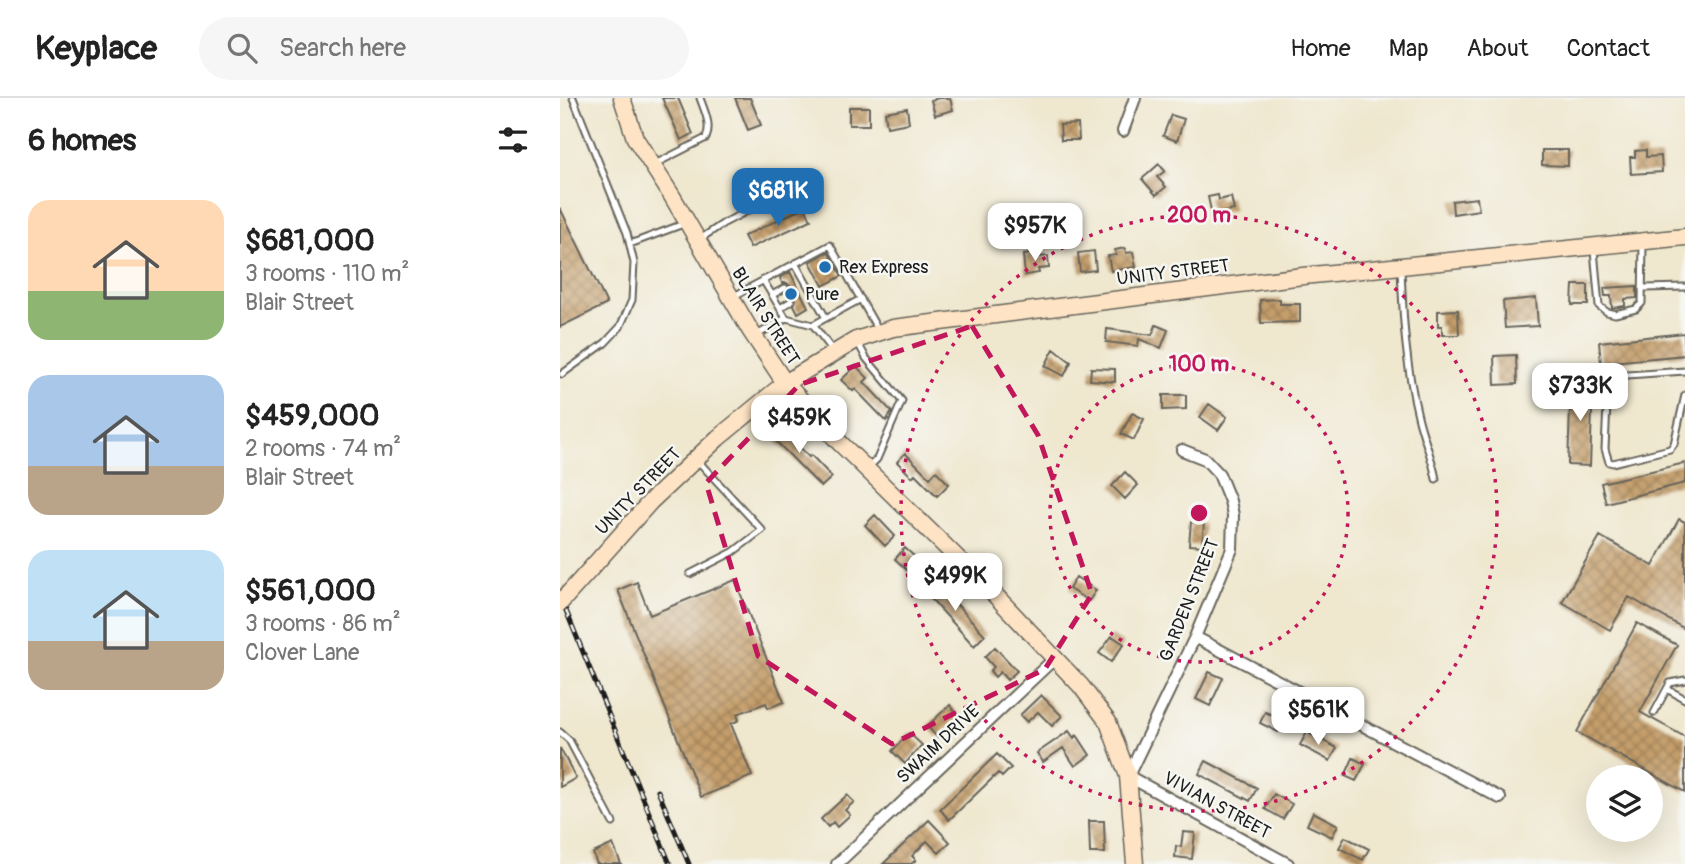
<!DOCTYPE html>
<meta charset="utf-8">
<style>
:root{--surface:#fff;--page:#f6f6f6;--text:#222;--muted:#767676;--line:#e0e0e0;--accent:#1f6fb2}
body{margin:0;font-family:Pangolin,sans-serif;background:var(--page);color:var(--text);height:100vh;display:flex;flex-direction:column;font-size:26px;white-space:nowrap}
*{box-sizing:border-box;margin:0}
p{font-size:23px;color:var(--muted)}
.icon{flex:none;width:38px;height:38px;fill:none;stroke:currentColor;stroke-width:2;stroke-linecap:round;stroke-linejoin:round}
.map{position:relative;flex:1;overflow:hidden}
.panel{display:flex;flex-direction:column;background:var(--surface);width:560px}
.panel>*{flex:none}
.buttons{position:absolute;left:1026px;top:667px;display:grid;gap:14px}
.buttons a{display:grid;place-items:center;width:77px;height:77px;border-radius:50%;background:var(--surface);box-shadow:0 7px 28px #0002;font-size:35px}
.price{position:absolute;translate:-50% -60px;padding:0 16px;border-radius:14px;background:#fff;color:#222;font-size:23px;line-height:46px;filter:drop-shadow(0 2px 4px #0008)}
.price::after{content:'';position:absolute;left:50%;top:42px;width:21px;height:16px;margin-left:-10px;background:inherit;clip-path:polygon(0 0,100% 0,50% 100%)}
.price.current{background:var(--accent);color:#fff}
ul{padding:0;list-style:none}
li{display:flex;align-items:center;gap:21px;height:175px;padding:0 28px}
li span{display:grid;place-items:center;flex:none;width:196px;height:140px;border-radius:21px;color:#555}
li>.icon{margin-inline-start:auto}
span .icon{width:84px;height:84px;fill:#fffc;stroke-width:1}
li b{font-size:30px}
h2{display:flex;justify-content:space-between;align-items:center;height:84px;padding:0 28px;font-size:30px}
header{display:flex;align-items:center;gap:42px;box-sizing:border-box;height:98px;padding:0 35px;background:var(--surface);border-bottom:2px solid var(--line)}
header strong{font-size:33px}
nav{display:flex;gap:38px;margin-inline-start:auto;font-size:24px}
.search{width:490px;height:63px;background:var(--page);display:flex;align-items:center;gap:18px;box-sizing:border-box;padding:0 24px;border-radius:38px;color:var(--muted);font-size:26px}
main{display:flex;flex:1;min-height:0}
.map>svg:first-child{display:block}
</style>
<header>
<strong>Keyplace</strong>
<div class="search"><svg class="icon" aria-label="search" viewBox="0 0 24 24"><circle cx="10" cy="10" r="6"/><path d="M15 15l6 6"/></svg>Search here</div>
<nav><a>Home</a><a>Map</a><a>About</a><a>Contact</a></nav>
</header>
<main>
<section class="panel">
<h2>6 homes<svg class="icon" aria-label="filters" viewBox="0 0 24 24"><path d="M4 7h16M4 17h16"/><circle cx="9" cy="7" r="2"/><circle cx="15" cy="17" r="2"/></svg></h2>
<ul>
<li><span style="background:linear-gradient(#ffd9b3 65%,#8fb573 0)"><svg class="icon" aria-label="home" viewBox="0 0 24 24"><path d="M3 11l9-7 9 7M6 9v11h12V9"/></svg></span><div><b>$681,000</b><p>3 rooms · 110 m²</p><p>Blair Street</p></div></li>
<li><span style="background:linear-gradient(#a9c7e8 65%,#b9a48a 0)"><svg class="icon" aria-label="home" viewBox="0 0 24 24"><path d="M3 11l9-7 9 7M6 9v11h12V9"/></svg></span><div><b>$459,000</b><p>2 rooms · 74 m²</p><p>Blair Street</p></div></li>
<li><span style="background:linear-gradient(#bfe0f5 65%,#b9a48a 0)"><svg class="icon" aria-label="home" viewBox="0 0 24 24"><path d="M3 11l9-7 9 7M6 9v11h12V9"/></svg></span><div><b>$561,000</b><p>3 rooms · 86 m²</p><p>Clover Lane</p></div></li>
</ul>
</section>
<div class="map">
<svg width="1125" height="766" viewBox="0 0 1125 766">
<defs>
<pattern id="building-cross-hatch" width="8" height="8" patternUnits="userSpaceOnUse" patternTransform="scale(1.75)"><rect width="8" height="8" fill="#c59e6b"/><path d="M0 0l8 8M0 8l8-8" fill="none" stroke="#9f8057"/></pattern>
</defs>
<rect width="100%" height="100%" fill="#f6f6f2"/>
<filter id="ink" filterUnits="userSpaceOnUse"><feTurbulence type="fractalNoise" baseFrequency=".0143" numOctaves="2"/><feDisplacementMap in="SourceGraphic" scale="14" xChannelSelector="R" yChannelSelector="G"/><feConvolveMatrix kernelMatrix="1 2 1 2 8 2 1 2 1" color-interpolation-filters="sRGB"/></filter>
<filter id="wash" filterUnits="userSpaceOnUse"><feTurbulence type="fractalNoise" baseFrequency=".00686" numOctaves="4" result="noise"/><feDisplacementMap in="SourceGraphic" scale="28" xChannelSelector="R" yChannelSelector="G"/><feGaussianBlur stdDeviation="1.57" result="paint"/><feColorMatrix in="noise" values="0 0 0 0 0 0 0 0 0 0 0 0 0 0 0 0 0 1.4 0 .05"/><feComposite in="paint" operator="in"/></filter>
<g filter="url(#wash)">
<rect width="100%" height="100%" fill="#efe7ce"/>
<g id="blocks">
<path fill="url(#building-cross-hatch)" d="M102 0H118L133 36 121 42Z
M175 0H190L201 27 188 32Z
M379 0H390L393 12 375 17 371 2Z
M289 9H309V27H289Z
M347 10 349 25 327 29 325 14Z
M611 17 624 21 617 43 603 38Z
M518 26 519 42H501L500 27Z
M982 52H1008V68L982 67Z
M1086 52V59L1101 58 1102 74 1071 76 1070 59H1075V53Z
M599 66 605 73 597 79 606 89 596 97 582 81Z
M658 97 659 102 671 99 674 112 652 117 648 99Z
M917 100 919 112 893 116 892 103Z
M245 109 251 122 190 150 184 138Z
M0 110 47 206 0 229Z
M492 118 514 124 510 137 488 131Z
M565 150 566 155 573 154 576 169 551 173 548 158 556 157 555 152Z
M534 153 536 172 520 174 518 155Z
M268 154 282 178 263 188 250 164Z
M477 155 478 159 488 158 489 170 478 171 479 175 465 177 463 157Z
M230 174 248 209 238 215 234 207 236 201 229 198 227 195 230 188 227 185H222L220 180Z
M1013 187H1028V207H1012Z
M1077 188V200L1065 201V208L1052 210 1051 198H1045L1044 190Z
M976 200 978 228 945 230 943 203Z
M720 201V206H740V224L701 225 700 202Z
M898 212 899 237H882V228H878V213Z
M596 227 608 232 601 250 579 241 578 248 546 244 547 231 592 237Z
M1124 235 1125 257 1041 265 1039 244Z
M494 251 511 264 504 278 485 268Z
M956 257 957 286 935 287 934 258Z
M296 268 308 280 304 284 332 314 326 323 295 291 293 293 281 282Z
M531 270 555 271V284L530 282Z
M1011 282 1033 283 1030 368 1008 367Z
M603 297H626V311L603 312Z
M649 306 667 319 658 332 640 319Z
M572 315 584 321 574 342 561 336Z
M216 324 249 359 251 357 272 379 261 389 206 333Z
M345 355 370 380 376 373 389 386 377 398 355 376 352 379 337 364Z
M1125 365V385L1046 405 1041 385Z
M565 374 578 387 565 401 552 388Z
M315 417 335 438 325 448 305 427Z
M1119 421 1125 424V531L1069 499 1050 532 1002 504 1040 438 1093 468Z
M631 424 644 425 642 448 629 447Z
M345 450 366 469 355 480 335 461Z
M516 479 536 492 529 503 509 491Z
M175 482 224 604 208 610 206 605 177 616 179 622 171 626 192 678 141 699 58 492 77 484 90 517Z
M375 483 425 537 414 548 364 493Z
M1077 525 1117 547 1080 614 1125 639V694L1017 634Z
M552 538 564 546 551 564 539 555Z
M435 549 457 573 447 582 440 574 435 579 430 573 434 569 425 559Z
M649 574 663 580 650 608 636 601Z
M481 597 502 618 492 628 478 614 467 624 460 617Z
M390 607 400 619 377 639 367 628Z
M705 614 724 622 718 634 700 625Z
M509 633 514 640 517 637 530 657 515 668 503 650 483 664 477 655Z
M747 634 777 650 770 663 740 647Z
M349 635 362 647 345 666 332 653Z
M0 650 16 680 0 689Z
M437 656 451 670 442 679 438 675 389 722 380 711Z
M793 660 805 666 796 683 785 678Z
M646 663 697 690 690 703 639 676Z
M714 696 732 706 723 721 705 711Z
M287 697 294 704 285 712 290 717 277 729 273 724 268 729 261 721Z
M753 714 778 727 772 739 747 727Z
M369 722 390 744 379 755 367 743 352 758 356 762 351 766H323Z
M529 723H544L545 755H530Z
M623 734 635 735 632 761 615 759 616 748 621 749Z
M785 739 809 751 803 762 779 750Z
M53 746 61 766H37L33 755Z"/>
</g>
</g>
<g filter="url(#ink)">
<use href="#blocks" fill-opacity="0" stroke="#66635a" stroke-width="2"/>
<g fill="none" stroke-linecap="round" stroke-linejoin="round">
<g stroke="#66635a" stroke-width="9">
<path id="lane" d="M95 66 146 40C152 27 144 12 140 0
M140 141 164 125 224 94
M70 146 126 125
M1034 152 1039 208 1047 214 1055 216 1076 211 1082 205 1083 146
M235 165 266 220
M841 171C843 221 846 269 858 318 863 340 872 359 876 381
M203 182 226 220
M1084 190 1125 189
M212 197 225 190
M174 198 270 147 318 232
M220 210 231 203
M253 227 301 201
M197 237 226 220 253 227 274 254
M298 245 306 260 342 303 317 361 309 369
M1125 273 1053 278 1048 283 1045 351 1049 364 1053 365 1110 351 1114 346 1125 297
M2 276 45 245 60 229 72 202 73 183 74 165 67 135 13 0
M130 476 173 454 202 432 138 363
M1107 591 1125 601
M1094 615 1110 585 1125 582
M0 634 9 642 53 725"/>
</g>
<g stroke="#66635a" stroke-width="14">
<path id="street" d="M563 33 575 0
M622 352 645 361 659 376 670 403 673 417 672 451 635 539 568 678 728 766
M635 539 940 700
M277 766 494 561"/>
</g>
<g stroke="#66635a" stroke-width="19">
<path id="secondary" d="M62 0 75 40 112 98 190 232 225 285 280 345 433 495 521 588 548 624 568 678 575 766
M34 467 91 403 158 340 225 285 296 242 333 230 743 178 1125 139"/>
</g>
<use href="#lane" stroke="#fff" stroke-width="5"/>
<use href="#street" stroke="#fff" stroke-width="10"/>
<use href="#secondary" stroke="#fee4c5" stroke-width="16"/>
<g stroke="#1c1c1c" stroke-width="5">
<path id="rail" d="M0 498 110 766
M98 693 129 766"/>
</g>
<use href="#rail" stroke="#f6f6f2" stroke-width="2.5" stroke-dasharray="8" stroke-linecap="butt"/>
<g stroke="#66635a" stroke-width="19" stroke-linecap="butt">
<path id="secondary-bridge" d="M0 505 34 467"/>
</g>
<use href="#secondary-bridge" stroke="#fee4c5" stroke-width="16"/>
</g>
</g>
<path fill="none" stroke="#c2185b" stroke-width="5" stroke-dasharray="14 9" stroke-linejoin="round" d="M412 228 478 337 532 496 485 571 332 646 198 558 146 385 239 287Z"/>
<g fill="none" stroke="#c2185b" stroke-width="3.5" stroke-dasharray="3.5 7">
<circle cx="639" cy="415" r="149"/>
<circle cx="639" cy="415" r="298"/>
</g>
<g fill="#1f6fb2" stroke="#f6f6f2" stroke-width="2.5">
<circle cx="265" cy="169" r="7"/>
<circle cx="231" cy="196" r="7"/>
</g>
<g text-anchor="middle" stroke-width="5" stroke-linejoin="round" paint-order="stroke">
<g font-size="18" fill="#1c1c1c" stroke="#f6f6f2" text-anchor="start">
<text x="279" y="175">Rex Express</text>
<text x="245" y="202">Pure</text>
</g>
<g font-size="18" fill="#1c1c1c" stroke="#f6f6f2">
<text transform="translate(613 174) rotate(-7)" y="6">UNITY STREET</text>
<text transform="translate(206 218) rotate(58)" y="6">BLAIR STREET</text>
<text transform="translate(78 393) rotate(-46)" y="6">UNITY STREET</text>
<text transform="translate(629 502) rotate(-68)" y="6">GARDEN STREET</text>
<text transform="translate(378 646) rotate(-43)" y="6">SWAIM DRIVE</text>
<text transform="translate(657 707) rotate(29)" y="6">VIVIAN STREET</text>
</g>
</g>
<circle cx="639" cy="415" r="10" fill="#c2185b" stroke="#f6f6f2" stroke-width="3.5"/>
<g font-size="21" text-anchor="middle" font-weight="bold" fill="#c2185b" stroke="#f6f6f2" stroke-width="5" stroke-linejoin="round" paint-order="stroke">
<text x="639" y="124">200 m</text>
<text x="639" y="273">100 m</text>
</g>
</svg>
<div class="buttons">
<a><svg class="icon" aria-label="layers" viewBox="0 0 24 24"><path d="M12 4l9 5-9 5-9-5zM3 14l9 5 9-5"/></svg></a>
</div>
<b class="price current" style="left:218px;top:130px">$681K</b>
<b class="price" style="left:475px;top:165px">$957K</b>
<b class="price" style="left:1020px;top:325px">$733K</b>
<b class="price" style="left:239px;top:357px">$459K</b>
<b class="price" style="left:395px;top:515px">$499K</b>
<b class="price" style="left:758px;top:649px">$561K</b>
</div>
</main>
